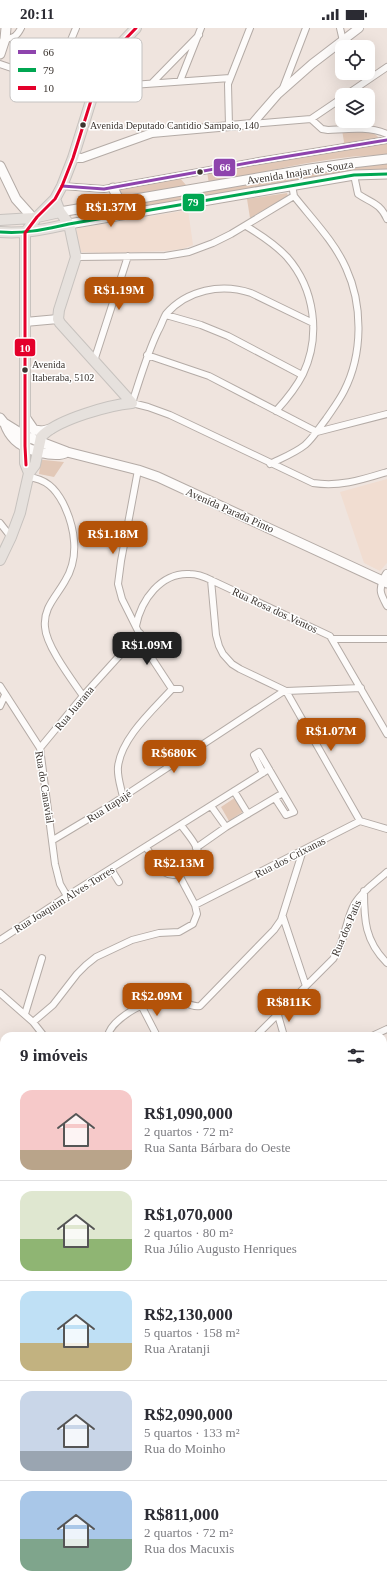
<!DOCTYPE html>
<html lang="pt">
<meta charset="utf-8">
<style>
:root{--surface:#fff;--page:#f2f2f3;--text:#2b2b33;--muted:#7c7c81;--line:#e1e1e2;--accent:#b45309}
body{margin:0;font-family:"Times New Roman",serif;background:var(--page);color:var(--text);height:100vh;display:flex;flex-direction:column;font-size:15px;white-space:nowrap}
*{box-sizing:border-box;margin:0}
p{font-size:13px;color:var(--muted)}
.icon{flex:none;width:22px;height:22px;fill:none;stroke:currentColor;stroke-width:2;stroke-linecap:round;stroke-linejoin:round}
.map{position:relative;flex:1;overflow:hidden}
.sheet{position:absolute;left:0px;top:1004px;width:387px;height:556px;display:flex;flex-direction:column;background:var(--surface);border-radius:12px 12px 0 0;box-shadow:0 4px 16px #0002}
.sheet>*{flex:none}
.tools{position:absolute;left:335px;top:12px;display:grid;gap:8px}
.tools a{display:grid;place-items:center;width:40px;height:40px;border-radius:8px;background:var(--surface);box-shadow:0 4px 16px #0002;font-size:20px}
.price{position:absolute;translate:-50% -34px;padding:0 9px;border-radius:8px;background:var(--accent);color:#fff;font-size:13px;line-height:26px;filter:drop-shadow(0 1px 2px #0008)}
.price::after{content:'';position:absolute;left:50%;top:24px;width:12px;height:9px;margin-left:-6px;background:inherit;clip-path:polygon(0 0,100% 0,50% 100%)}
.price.selected{background:#222;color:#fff}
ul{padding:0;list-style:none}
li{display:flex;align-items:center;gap:12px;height:100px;padding:0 20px}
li+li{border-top:1px solid var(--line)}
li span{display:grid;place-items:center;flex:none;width:112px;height:80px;border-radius:12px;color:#555}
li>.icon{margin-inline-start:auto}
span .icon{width:48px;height:48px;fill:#fffc;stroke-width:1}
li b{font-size:17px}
h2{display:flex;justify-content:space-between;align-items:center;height:48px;padding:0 20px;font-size:17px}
.status{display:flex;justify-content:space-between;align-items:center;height:28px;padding:0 20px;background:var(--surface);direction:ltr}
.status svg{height:11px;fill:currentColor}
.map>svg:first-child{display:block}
</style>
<div class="status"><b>20:11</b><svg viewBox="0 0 49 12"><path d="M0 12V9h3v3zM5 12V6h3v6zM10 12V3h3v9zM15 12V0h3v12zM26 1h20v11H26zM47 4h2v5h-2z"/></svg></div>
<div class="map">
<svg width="387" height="1560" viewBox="0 0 387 1560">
<rect width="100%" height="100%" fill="#efe4de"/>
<path fill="#f1ddd1" d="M188 182 193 217 182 221 165 223 109 225 79 224 76 205 77 201 80 200Z
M387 451V535L380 543 364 535 340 464Z"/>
<path fill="#e2c8b7" d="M342 102C354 103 374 99 380 112L387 113V127C327 127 267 144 209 156L207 144 341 120 344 114Z
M387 135V142L119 186 123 178C210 161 299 146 387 135Z
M179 149 186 157 184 161 122 170 119 161Z
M287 165 288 168 250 190 247 171Z
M41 432H44L64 434 54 449 39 446Z
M236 769 244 783 229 793 221 779Z"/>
<path fill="#d9b9a3" d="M0 1168 4 1172V1222H0Z"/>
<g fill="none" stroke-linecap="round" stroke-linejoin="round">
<path stroke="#c29d83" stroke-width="1.5" d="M383 1206 387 1198
M230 1556 231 1560"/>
<g stroke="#b4aba6" stroke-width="8">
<path id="minor" d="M76 0 66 24V31L69 35 99 47
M340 0 343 13
M5 11C14 10 17 8 21 0
M0 36 91 67
M180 53 201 0
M152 55 199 7
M95 57 104 59 230 50
M283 60 306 0
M346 67 387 39
M311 91 322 101 328 102C348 101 368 98 387 106
M252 96 311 91 342 70
M229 98 228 56 250 0
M354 147 358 166C371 175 380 175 387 191
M62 158 104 161 259 133 387 112
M246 198C261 207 275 216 287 229 315 261 321 308 303 346 296 360 286 372 276 383
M76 229 165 228 189 224 213 215 231 206 294 168 292 157
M166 287 201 297 228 308 302 347
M313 295 251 265C221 255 187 262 166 286 163 291 161 298 158 303 147 326 140 351 132 375L148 379 170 387 313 455C340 459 361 452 387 444
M147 327 209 348 317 404 387 386
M94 333 128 228
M270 436C282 430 295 425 305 417 313 410 319 400 326 391 332 382 339 373 344 363 363 326 363 277 346 240 334 213 312 191 294 168
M138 442 121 533 118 556 122 571 151 629 172 661
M28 449C46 451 55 460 63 475 75 499 80 529 65 553 56 569 43 580 45 599 46 618 72 652 83 668
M0 495 11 509
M211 552 216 607 219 618 223 626 232 636 240 641 286 663 360 793
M383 553C378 563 382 568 387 578
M136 598C141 572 161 544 190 546 198 546 205 549 211 552L330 608 387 706
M332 611H387
M0 658 40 720 55 836 60 856 67 868
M286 663 361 660
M0 678 5 667
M40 720 83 668 140 605
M263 745 254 727 259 724 294 784 286 787 275 770
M234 763 248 786
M123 769C121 759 117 749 118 739 121 710 153 682 172 661H180
M211 778 226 799
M53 812 103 782 284 663
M146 819C157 835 163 856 186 843 191 840 195 837 199 833 201 820 188 807 181 797
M196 820 226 799 283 765
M111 841 119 854
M364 863C364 892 365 913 387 935
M195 877 360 793 387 801
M283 889 306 958
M0 912 67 868 269 741
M0 965 33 994 44 1008
M141 977 157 1008
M25 986 42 930
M278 987 284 1008
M33 994 53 977 77 946 86 937 96 929 132 912 159 905 179 904 193 896 197 886 195 877 179 847
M108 1008C111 990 153 968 171 969 181 970 190 980 200 978L274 902 281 892 303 822
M256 1008 333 931C345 915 345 892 355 875 363 862 376 854 387 844
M372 1008 387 1001
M0 1038 4 1040
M383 1047 387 1051
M0 1063 4 1064
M383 1078 387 1076
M0 1152H4
M383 1245 387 1237
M383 1314 387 1315
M0 1353 4 1350
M383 1365 387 1367
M383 1426 387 1428
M0 1436 4 1417
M0 1460H4
M383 1502 387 1504
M0 1521 4 1509
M383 1540 387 1513
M43 1556V1560
M90 1556 91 1560
M233 1556 234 1560
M273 1556 275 1560
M179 1560 180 1556
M330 1560 332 1556
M380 1560V1556"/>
</g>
<g stroke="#b4aba6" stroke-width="10">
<path id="tertiary" d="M73 130H82L152 105 252 96 278 66 312 36 359 0
M25 294 58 291
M383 553 387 546
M0 1160 4 1164
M139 1556V1560"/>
</g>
<g stroke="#b4aba6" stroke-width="11">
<path id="secondary" d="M0 26 5 11 6 0
M0 138 16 171 33 190
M60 184 310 141 352 135 387 131
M105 186C113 184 117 182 120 174L113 160
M69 196 354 147 387 146
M25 389 34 402 42 403 51 401
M0 390 4 395 25 408 67 424 138 442 158 449 387 555
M5 396C7 402 11 408 15 412 25 422 55 431 67 424"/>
</g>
<g stroke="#c7c2be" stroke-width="12">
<path id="primary" d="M55 171 60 184 69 196 76 229 59 282 58 291 60 295 132 375
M0 192 33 190 60 184
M0 204C26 206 45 201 69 196
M29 445 25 435V205L37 189 55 171 62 158 73 130 99 47 114 23 136 0
M0 532 11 509 20 485 29 445 35 437 41 409 44 406C61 391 109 377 132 375"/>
</g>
<use href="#minor" stroke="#fdfbfa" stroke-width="6"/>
<use href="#tertiary" stroke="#fdfbfa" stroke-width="8"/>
<use href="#secondary" stroke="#fdfbfa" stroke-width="9"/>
<use href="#primary" stroke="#e6e1dd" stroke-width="10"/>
<g stroke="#fff" stroke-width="6">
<path id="bus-1" d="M62 158 104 161 259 133 387 112"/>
</g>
<g stroke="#fff" stroke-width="6">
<path id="bus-2" d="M0 204C26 206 45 201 69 196L354 147 387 146"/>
</g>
<g stroke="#fff" stroke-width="6">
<path id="bus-3" d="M26 437 25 418V205L37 189 55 171 62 158 73 130 99 47 114 23 136 0"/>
</g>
<use href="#bus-1" stroke="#8e44ad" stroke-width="3"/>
<use href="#bus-2" stroke="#00a651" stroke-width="3"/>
<use href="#bus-3" stroke="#e4002b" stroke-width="3"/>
</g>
<g fill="#3c3530" stroke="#fff" stroke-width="1.5">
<circle cx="83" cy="97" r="3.5"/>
<circle cx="200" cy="144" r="3.5"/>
<circle cx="25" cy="342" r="3.5"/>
</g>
<g text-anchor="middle" stroke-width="3" stroke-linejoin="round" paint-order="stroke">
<g font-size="10" fill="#3c3530" stroke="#fff" text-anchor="start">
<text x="90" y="101">Avenida Deputado Cantidio Sampaio, 140</text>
<text x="32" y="340">Avenida<tspan x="32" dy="13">Itaberaba, 5102</tspan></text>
</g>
<g font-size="11" fill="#3c3530" stroke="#fff">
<text transform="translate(300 144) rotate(-9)" y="4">Avenida Inajar de Souza</text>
<text transform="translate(230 482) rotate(24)" y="4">Avenida Parada Pinto</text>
<text transform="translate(275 582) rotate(25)" y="4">Rua Rosa dos Ventos</text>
<text transform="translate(74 680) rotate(-50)" y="4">Rua Juarana</text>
<text transform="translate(45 759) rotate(81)" y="4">Rua do Canavial</text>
<text transform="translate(109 778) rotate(-33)" y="4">Rua Itapajé</text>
<text transform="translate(290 829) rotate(-27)" y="4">Rua dos Crixanas</text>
<text transform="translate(64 871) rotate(-32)" y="4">Rua Joaquim Alves Torres</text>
<text transform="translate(346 900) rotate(-67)" y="4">Rua dos Patis</text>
</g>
</g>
<rect x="10" y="10" width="132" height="64" rx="6" fill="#fff" stroke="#c4c2c1" stroke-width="1"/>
<rect x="18" y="22" width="18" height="4" fill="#8e44ad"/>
<rect x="18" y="40" width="18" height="4" fill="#00a651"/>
<rect x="18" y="58" width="18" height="4" fill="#e4002b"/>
<g font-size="11" fill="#3c3530">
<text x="43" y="28">66</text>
<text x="43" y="46">79</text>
<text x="43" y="64">10</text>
</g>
<g stroke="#fff" stroke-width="1.5">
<rect x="213" y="130" width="23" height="19" rx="4" fill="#8e44ad"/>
<rect x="182" y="165" width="23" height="19" rx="4" fill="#00a651"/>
<rect x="14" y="310" width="22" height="19" rx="4" fill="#e4002b"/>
</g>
<g font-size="11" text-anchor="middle" font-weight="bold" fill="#fff">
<text x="225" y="143">66</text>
<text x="193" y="178">79</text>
<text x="25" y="324">10</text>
</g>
</svg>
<div class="tools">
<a><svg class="icon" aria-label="locate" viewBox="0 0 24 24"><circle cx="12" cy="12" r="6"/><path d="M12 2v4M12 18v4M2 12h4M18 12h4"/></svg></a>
<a><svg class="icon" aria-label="layers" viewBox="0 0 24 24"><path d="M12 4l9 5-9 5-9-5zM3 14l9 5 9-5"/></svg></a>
</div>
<b class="price" style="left:111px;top:200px">R$1.37M</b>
<b class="price" style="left:119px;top:283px">R$1.19M</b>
<b class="price" style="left:113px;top:527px">R$1.18M</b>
<b class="price selected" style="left:147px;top:638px">R$1.09M</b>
<b class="price" style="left:331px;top:724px">R$1.07M</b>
<b class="price" style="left:174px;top:746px">R$680K</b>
<b class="price" style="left:179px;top:856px">R$2.13M</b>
<b class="price" style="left:157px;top:989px">R$2.09M</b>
<b class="price" style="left:289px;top:995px">R$811K</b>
<section class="sheet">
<h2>9 imóveis<svg class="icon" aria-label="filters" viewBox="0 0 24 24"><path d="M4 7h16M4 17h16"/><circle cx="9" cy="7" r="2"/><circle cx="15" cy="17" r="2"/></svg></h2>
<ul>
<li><span style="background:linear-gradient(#f6c9c9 75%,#b9a48a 0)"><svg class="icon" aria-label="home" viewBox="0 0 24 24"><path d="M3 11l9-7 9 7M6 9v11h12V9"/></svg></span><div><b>R$1,090,000</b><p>2 quartos · 72 m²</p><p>Rua Santa Bárbara do Oeste</p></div></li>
<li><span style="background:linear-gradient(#dfe7d0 60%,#8fb573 0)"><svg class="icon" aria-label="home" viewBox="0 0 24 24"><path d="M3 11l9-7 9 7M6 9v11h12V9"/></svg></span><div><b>R$1,070,000</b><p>2 quartos · 80 m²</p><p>Rua Júlio Augusto Henriques</p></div></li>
<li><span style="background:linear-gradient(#bfe0f5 65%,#c2b280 0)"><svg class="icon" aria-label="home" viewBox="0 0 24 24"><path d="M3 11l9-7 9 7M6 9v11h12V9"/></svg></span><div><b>R$2,130,000</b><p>5 quartos · 158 m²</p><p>Rua Aratanji</p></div></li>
<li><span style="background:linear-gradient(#c9d6e8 75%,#9aa5b1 0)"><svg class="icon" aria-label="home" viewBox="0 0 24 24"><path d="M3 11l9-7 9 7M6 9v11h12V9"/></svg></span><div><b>R$2,090,000</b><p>5 quartos · 133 m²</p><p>Rua do Moinho</p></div></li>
<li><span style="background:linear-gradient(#a9c7e8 60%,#7fa58c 0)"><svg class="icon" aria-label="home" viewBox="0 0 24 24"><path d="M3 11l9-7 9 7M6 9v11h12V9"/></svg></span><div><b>R$811,000</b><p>2 quartos · 72 m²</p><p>Rua dos Macuxis</p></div></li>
</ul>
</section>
</div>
